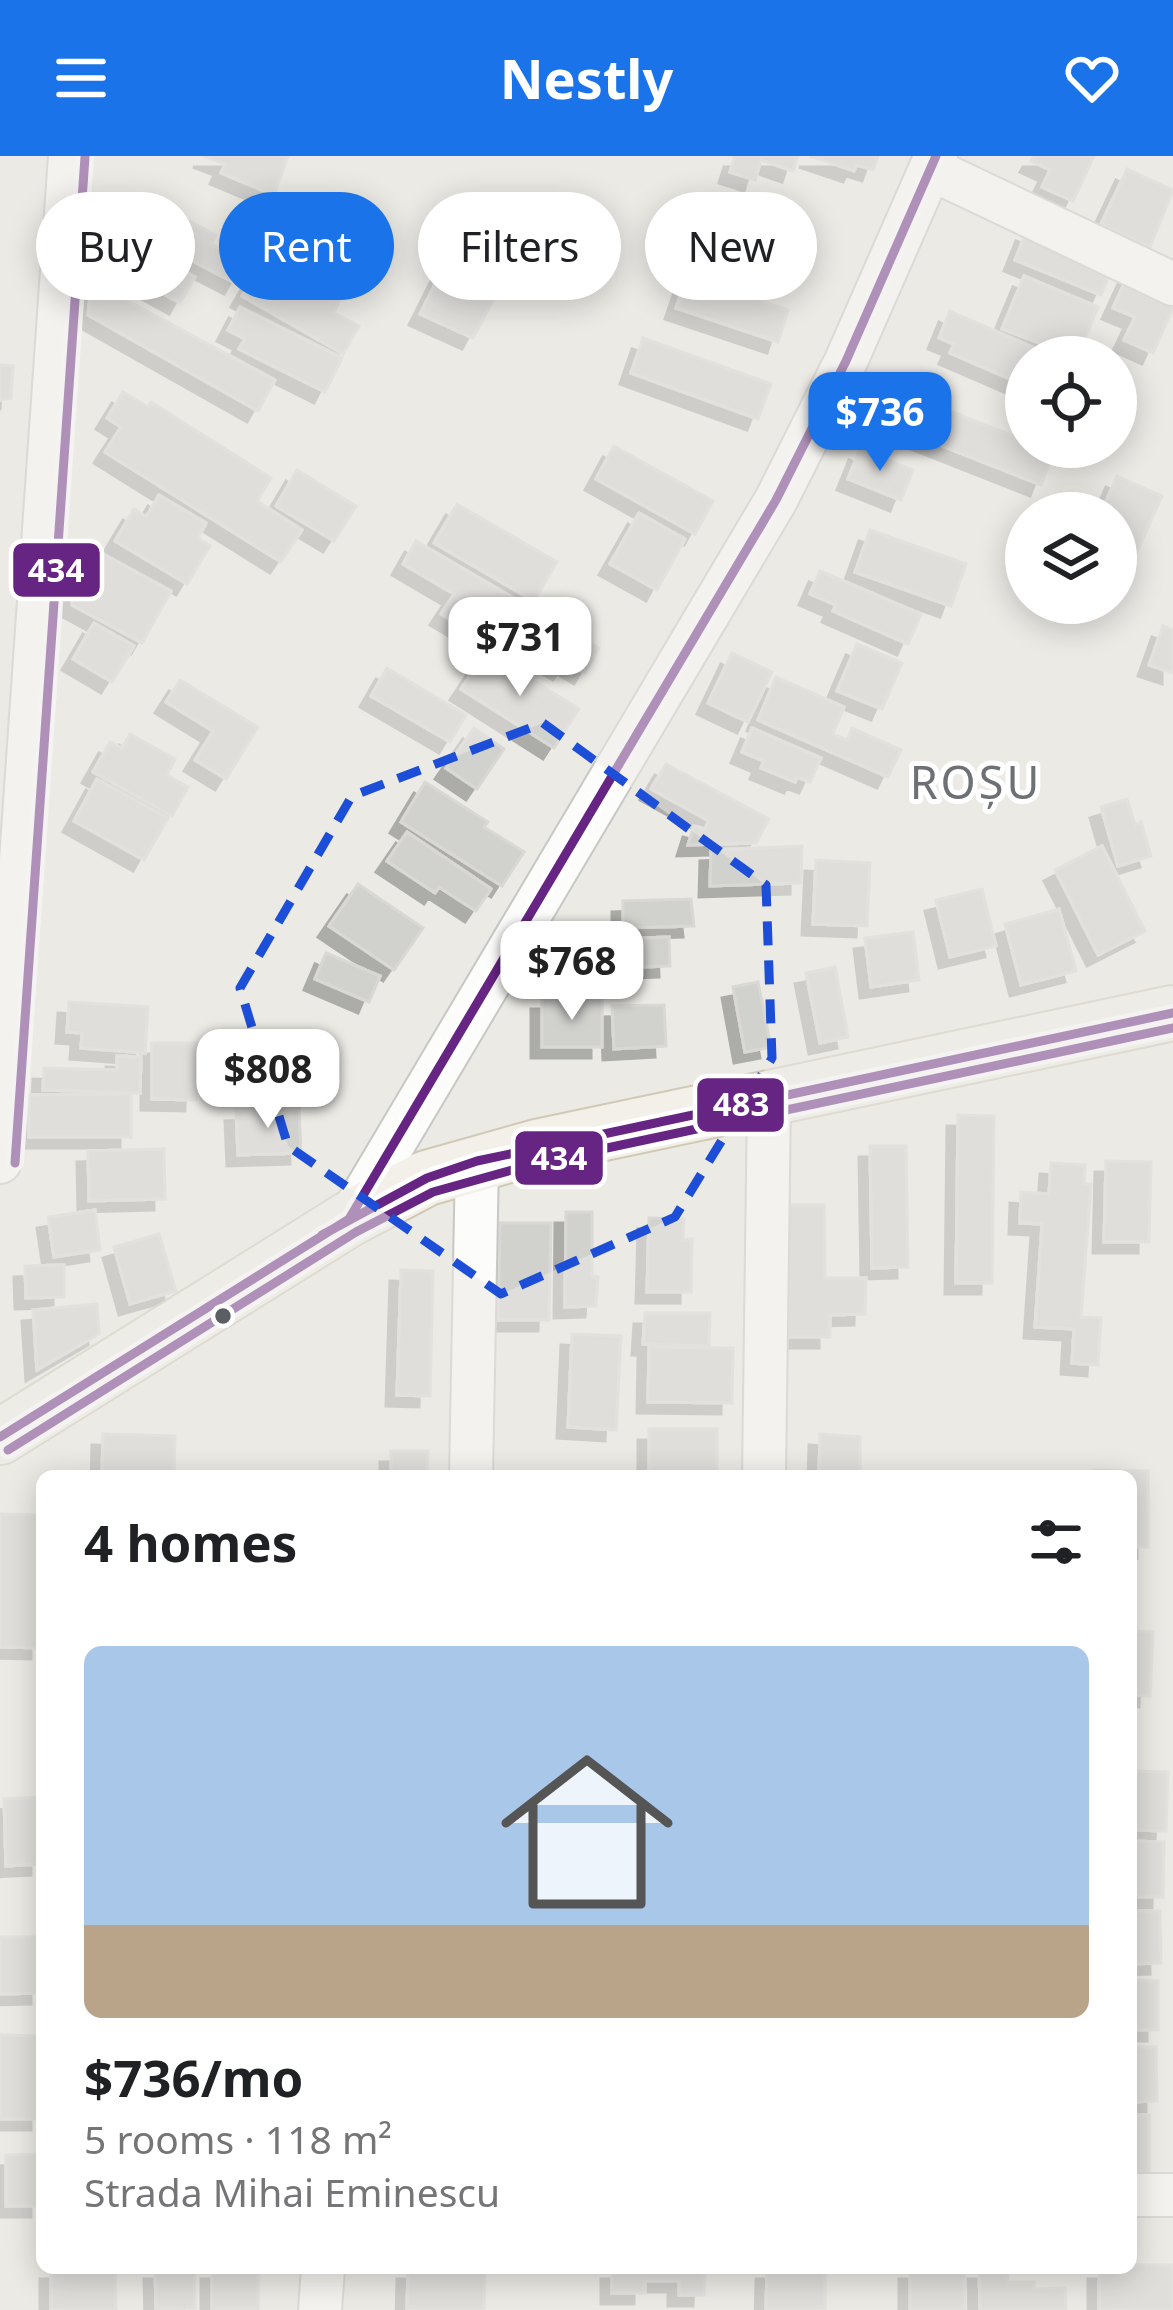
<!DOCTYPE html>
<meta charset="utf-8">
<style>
:root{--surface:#fff;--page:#f6f6f6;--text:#202124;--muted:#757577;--accent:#1a73e8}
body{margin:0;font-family:"Noto Sans",sans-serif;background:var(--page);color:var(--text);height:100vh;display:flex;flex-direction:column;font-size:45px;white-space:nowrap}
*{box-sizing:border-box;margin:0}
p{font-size:39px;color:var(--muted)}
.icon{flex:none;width:66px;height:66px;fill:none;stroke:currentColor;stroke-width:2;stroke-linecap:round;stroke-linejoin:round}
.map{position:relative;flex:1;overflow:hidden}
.side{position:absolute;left:36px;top:1314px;width:1101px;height:804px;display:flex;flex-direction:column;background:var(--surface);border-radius:18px;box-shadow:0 6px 30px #0003}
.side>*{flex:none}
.hud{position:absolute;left:36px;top:36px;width:1101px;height:108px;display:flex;gap:24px}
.buttons{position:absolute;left:1005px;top:180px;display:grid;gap:24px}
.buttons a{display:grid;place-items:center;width:132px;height:132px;border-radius:50%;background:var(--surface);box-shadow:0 6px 30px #0003;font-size:60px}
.price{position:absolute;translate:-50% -102px;padding:0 27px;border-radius:24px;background:#fff;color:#222;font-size:39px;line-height:78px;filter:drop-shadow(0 3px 6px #0008)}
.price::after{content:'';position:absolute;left:50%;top:72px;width:36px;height:27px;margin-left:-18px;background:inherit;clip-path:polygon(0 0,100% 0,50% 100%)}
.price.current{background:var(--accent);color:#fff}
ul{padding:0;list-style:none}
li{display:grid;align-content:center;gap:24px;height:636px;padding:0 48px}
li span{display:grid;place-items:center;height:372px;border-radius:18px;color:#555}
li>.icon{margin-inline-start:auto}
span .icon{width:216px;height:216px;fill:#fffc;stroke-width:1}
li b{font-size:51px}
h2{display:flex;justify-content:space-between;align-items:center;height:144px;padding:0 48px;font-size:51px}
.chip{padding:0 42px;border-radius:54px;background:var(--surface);box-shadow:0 6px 30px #0003;font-size:42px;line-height:108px}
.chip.current{background:var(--accent);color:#fff}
header{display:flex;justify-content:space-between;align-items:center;height:156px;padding:0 48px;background:var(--accent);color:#fff;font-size:54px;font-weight:700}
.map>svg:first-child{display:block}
</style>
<header><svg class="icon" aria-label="menu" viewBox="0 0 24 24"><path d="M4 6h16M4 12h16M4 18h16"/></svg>Nestly<svg class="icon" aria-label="heart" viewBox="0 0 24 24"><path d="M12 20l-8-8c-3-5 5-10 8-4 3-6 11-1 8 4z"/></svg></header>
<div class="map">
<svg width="1173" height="2154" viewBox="0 0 1173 2154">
<defs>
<filter id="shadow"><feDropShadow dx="-11" dy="11" stdDeviation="0" flood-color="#0004"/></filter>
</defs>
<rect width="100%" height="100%" fill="#ebeae5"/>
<path fill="#d1d1ce" stroke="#dad8d4" stroke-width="3" filter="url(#shadow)" d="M204 0H288L274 39 221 17 225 8Z
M735 0H798L793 15 761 4 755 24 730 16Z
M810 0H878L873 14 857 9 854 15Z
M1034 0H1094L1073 45 1042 31 1050 14 1031 5Z
M1127 13 1173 34 1150 91 1101 68Z
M146 50 160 58 164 52 216 79 211 88 247 106 235 127 133 74Z
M735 59 816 89 804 122 722 91Z
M1027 74 1113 110 1101 139 1015 104Z
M143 93 195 121 180 147 129 119Z
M259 111 282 125 341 141 334 157 359 170 343 198 242 140Z
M442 114 496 139 473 182 420 158Z
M1129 117 1173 137V152L1153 197 1124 184 1135 161 1113 152Z
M687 120 788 154 778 186 676 152Z
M1024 120 1098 151 1077 201 1002 173Z
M91 132 134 148 275 224 258 255 88 159Z
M240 151 342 202 325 236 239 193 245 183 228 174Z
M950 155 1032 191 1017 226 950 197 954 188 939 182Z
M643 182 771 228 758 263 631 217Z
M0 209 13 210 11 242 0 244Z
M884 229 1026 285V291L1054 296 1041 329 871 262Z
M123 236 148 251 151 246 271 322 257 345 302 374 281 406 105 296 121 271 107 262Z
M614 290 713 345 695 378 596 323Z
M860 293 913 314 901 344 848 323Z
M297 314 356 350 334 385 276 350Z
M1117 320 1162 340 1137 396 1116 387V357H1101Z
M159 339 206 367 198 382 210 390 187 428 115 385 134 353 146 361Z
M457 348 557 406 534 445 434 387Z
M639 357 685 383 657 434 610 408Z
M870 374 966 408 951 450 855 416Z
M416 385 599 492 585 517 568 507 564 513 497 474 490 487 441 458 454 438 403 408Z
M81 386 171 435 142 487 72 449Z
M820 415 921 458 908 488 833 455 836 449 810 438Z
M94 467 134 490 112 526 73 503Z
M1163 470 1173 474V517L1149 509Z
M857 488 902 507 882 553 837 535Z
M486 495 579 553 554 592 461 533Z
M732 497 772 516 748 566 708 547Z
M387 512 466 559 450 586 371 540Z
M776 521 844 551 833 578 847 584 852 572 901 594 888 621 758 564Z
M180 524 258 571 226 623 195 604 213 575 166 546Z
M474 572 504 593 477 633 446 612Z
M752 572 821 602 810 626 797 621 795 626 761 612 764 605 742 596Z
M130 578 175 603 167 619 188 631 172 660 93 616 110 586 122 592Z
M666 608 769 663 756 687 688 689 694 670 705 673 709 665 651 633Z
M97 623 168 662 144 704 74 665Z
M425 626 488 666 484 671 524 696 502 730 401 666Z
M1127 643 1135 669 1141 666 1151 700 1118 710 1101 651Z
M407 676 491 733 476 755 439 731 435 737 387 705Z
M802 690 801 727 710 730 711 694Z
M1102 690 1145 775 1098 799 1055 714Z
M816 704 870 707 867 770 813 768Z
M358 728 423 772 394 814 329 770Z
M982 733 996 790 950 801 936 744Z
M691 743 694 770 623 772V745Z
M1059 753 1076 815 1021 829 1005 768Z
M913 776 919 824 871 831 865 782Z
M669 781 670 810 580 813 579 784Z
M326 797 380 820 369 846 315 823Z
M835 811 848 881 820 887 806 817Z
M758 826 771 891 745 896 733 831Z
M542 842H602V891H542Z
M69 846 148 851 145 897 81 892 82 877 67 876Z
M664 849 666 890 614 893 612 850Z
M243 882 301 886 299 909 287 908 286 917 240 913Z
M152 887H197L196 944 152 943Z
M117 900 141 901 140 937 43 934 44 912 117 914Z
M131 938V981H29V939Z
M299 952 301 997 238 999 236 954Z
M958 959 994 960 992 1127H956Z
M870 990H906L908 1111 872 1112Z
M164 993 165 1043 89 1045 88 995Z
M1106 1005 1151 1006 1149 1086H1104Z
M1051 1007 1085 1009 1084 1028H1091L1081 1161 1101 1162 1098 1209 1072 1207 1074 1173 1035 1171 1042 1068 1020 1067 1021 1036 1049 1038Z
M782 1049H824L825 1122H866L865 1158 830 1159V1181H783Z
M95 1054 100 1094 54 1101 48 1061Z
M566 1056H592V1120L598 1121 596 1150 565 1151Z
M649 1062 684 1063 683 1084 692 1083 691 1136H647Z
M500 1067H551L549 1164H498Z
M159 1078 176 1135 130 1148 114 1091Z
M64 1109V1141L26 1142 25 1110Z
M401 1114 433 1115 430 1240 397 1239Z
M97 1148 99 1178 37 1214 33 1154Z
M645 1157H710L709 1190 643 1188Z
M572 1178 621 1180 616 1274 568 1271Z
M649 1191 733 1192 732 1247 648 1246Z
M649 1273H717V1320H649Z
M103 1278 175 1280 174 1320H102Z
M820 1278 860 1281V1318L819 1317Z
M391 1295H428L427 1320H391Z
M1094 1314 1148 1315V1391H1131V1320H1093Z
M0 1358 42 1359V1492L0 1491Z
M1131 1475 1153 1476 1150 1540 1131 1539Z
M1131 1615 1168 1616 1166 1675 1131 1674Z
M42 1641V1708L6 1710 4 1643Z
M1131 1685 1164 1686 1163 1741H1131Z
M1131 1755H1160L1161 1807 1131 1808Z
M0 1781H42V1837L0 1838Z
M1131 1824 1158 1825V1874H1131Z
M0 1879 42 1880V1963H0Z
M1131 1891H1156L1157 1945 1131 1946Z
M1131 1959H1149V2017H1131Z
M42 1998V2050H6V1999Z
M1131 2109H1173V2154H1099V2112H1131Z
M51 2112H115L116 2154H51Z
M155 2112H194L195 2152 156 2153Z
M212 2112H258V2153H212Z
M408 2112H485L484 2154H407Z
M612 2112H705L704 2139H679V2125H645V2137H612Z
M767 2112H825V2154H766Z
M910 2112H964L965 2154H910Z
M979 2112H1007L1008 2126H1034V2133L1065 2132 1066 2154H980Z"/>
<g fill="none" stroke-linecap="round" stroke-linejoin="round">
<g stroke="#c7c7c6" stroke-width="46">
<path id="minor" d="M931 13 1173 128
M0 1006 70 0
M349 1063 776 344 846 205 936 0
M471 1320 477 1005
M764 1320 769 944
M1131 2039H1173
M320 2154 323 2112"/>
</g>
<g stroke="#d1c9b5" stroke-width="58">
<path id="major" d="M0 1281 349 1063 427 1022 537 991 1173 857"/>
</g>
<use href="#minor" stroke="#fcfcfb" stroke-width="42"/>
<use href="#major" stroke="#f2f0e8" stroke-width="54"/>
<g stroke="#fff" stroke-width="18">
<path id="bus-1" d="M322 1079 427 1022 477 1005 1173 857
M0 1281 349 1063 776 344 846 205 936 0"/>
</g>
<g stroke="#fff" stroke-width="18">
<path id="bus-2" d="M15 1007 85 1
M8 1294 356 1076 433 1036 541 1006 1173 872"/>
</g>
<use href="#bus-1" stroke="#662483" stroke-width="9"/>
<use href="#bus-2" stroke="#662483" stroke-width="9"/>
</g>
<path d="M0 0H1173V2154H0ZM543 567 766 729 772 902 675 1061 501 1138 288 990 240 832 352 640Z" fill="#ebeae5" fill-opacity=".55" fill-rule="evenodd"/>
<path fill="none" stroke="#1d4ed8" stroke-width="9" stroke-dasharray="24 15" stroke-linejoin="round" d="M543 567 766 729 772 902 675 1061 501 1138 288 990 240 832 352 640Z"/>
<circle fill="#5b5f63" stroke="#fff" stroke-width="4.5" cx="223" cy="1160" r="10"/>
<g text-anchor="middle" stroke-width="10" stroke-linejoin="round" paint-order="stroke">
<g font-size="45" letter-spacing="3" fill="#6d7175" stroke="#fff">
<text x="976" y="643">ROȘU</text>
</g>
</g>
<g stroke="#fff" stroke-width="4.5">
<rect x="11" y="385" width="91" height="58" rx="12" fill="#662483"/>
<rect x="695" y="920" width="91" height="58" rx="12" fill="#662483"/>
<rect x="513" y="973" width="92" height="58" rx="12" fill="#662483"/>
</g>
<g font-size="33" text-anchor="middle" font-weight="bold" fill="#fff">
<text x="56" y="426">434</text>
<text x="741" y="960">483</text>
<text x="559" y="1014">434</text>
</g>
</svg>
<div class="buttons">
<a><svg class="icon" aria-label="locate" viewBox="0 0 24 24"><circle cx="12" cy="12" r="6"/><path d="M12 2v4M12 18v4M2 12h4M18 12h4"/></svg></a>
<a><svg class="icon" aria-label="layers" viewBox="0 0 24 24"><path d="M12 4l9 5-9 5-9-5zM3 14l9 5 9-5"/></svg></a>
</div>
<b class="price current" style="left:880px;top:318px">$736</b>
<b class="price" style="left:520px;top:543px">$731</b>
<b class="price" style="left:572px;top:867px">$768</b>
<b class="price" style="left:268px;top:975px">$808</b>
<div class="hud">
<a class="chip">Buy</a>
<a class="chip current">Rent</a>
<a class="chip">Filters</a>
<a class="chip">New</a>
</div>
<section class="side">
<h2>4 homes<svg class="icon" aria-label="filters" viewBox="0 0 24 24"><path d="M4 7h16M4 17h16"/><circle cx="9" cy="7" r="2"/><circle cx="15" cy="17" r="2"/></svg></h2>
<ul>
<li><span style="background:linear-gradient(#a9c7e8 75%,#b9a48a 0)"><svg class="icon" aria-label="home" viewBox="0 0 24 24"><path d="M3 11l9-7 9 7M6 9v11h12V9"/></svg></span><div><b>$736/mo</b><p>5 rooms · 118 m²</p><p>Strada Mihai Eminescu</p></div></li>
</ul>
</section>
</div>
